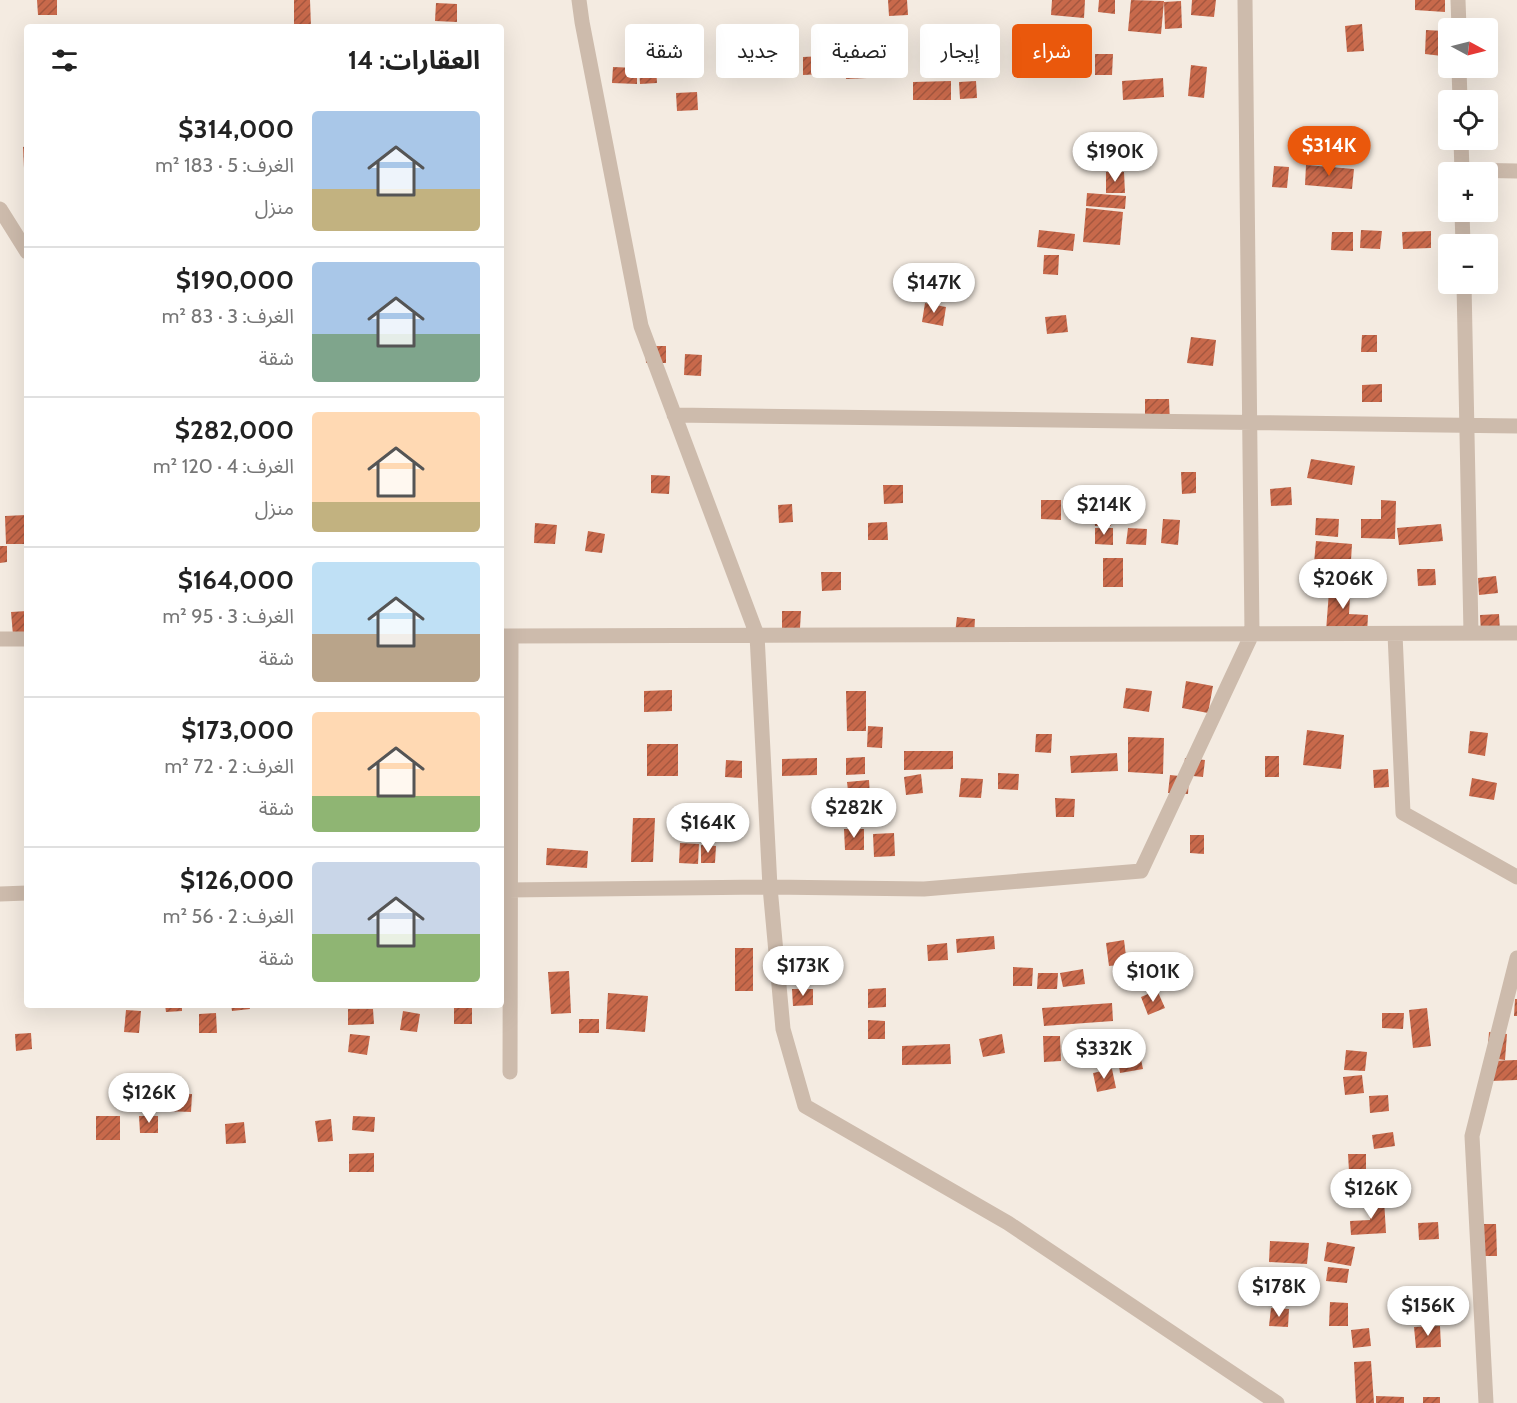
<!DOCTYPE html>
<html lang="ar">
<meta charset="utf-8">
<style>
:root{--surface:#fff;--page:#f6f6f6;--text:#222;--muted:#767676;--line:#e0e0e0;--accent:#ea580c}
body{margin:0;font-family:Cabin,"Noto Sans Arabic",sans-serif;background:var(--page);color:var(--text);direction:rtl;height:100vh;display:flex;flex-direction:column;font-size:22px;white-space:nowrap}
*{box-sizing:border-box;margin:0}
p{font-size:20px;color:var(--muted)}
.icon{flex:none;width:33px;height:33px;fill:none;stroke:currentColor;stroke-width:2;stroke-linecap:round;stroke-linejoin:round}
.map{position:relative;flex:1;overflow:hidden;direction:ltr}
.panel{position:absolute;left:24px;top:24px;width:480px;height:984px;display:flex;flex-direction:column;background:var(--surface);border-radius:6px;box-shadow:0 6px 24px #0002;direction:rtl}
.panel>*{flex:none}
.top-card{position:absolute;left:522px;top:24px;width:570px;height:54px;direction:rtl;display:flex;gap:12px}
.needle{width:39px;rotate:97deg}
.controls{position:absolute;left:1438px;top:18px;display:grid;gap:12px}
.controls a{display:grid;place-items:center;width:60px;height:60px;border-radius:6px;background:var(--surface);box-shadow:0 6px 24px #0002;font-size:30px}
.price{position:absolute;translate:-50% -51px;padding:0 14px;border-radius:21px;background:#fff;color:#222;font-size:20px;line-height:39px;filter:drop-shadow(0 2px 3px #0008)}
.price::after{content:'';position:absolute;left:50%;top:36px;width:18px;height:14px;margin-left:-9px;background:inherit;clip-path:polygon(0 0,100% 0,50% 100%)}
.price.on{background:var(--accent);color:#fff}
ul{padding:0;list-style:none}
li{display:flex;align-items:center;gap:18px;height:150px;padding:0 24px}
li+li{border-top:2px solid var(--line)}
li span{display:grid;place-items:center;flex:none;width:168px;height:120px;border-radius:6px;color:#555}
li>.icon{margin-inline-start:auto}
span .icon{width:72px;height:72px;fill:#fffc;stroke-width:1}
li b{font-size:26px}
h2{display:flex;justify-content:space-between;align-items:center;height:72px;padding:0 24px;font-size:26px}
.tag{padding:0 21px;border-radius:6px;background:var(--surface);box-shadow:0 6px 24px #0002;font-size:21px;line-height:54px}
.tag.on{background:var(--accent);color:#fff}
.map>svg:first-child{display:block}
</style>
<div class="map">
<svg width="1517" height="1403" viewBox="0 0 1517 1403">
<defs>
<pattern id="building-hatch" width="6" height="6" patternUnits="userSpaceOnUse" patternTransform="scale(1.5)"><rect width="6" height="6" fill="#c8694b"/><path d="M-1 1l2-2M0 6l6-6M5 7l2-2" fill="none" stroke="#a4573f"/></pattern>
</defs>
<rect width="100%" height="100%" fill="#f4ebe1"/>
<path fill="url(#building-hatch)" d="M37 0H57V15H38Z
M294 0H310L311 27H294Z
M888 0H907L908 15 889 16Z
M1052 0H1085L1084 18 1051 15Z
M1099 0H1115V14L1098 12Z
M1131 0 1164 1 1161 34 1128 31Z
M1192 0H1216L1214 17 1191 15Z
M1415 0H1445V12L1415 10Z
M1181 1 1182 28 1165 29 1164 2Z
M436 3 457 4V22L435 21Z
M1362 24 1364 51 1347 52 1345 26Z
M1426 30 1444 31 1442 56 1425 54Z
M860 41 861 60 844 61 843 42Z
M890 41 907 42 906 68 889 67Z
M1062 53 1075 54 1074 75 1060 73Z
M754 54 770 58 765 76 750 72Z
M1095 54H1113L1112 75H1095Z
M823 56V74L803 75V57Z
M866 62 867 78 846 79 845 63Z
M1191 65 1207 67 1204 98 1188 96Z
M656 66 657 83 640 84 639 67Z
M613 67 637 68V84L612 83Z
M1163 78 1164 97 1123 100 1122 81Z
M951 81V100H913V82Z
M976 81 977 98 960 99 959 82Z
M697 92 698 110 677 111 676 93Z
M27 146V167L24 168 23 147Z
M1306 165 1354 169 1352 189 1305 185Z
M1274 166 1289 167 1287 188 1272 187Z
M1106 172H1124L1125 193H1106Z
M1087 193 1126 196 1125 209 1086 206Z
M1086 208 1123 212 1120 245 1083 242Z
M1039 230 1075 234 1073 251 1037 247Z
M1361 230 1382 231 1380 249 1360 248Z
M1431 231V248L1403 249 1402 232Z
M1332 232H1353V251L1331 250Z
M1044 255H1059L1058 275 1043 274Z
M925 303 946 307 943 326 922 322Z
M1066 315 1068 332 1047 334 1045 317Z
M1362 335H1377V352H1361Z
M1191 337 1216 340 1213 366 1187 363Z
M645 346H666V363H646Z
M685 354 702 355 701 376 684 375Z
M1382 384V402H1362V385Z
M1145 399H1169L1170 425H1145Z
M1311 459 1355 466 1352 485 1307 478Z
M1181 472H1196V493L1182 494Z
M651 475 670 476 669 494 651 493Z
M883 485H903V503L884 504Z
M1291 487 1292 505 1271 506 1270 489Z
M1041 500H1061V520L1041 519Z
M1381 500 1396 501 1395 539 1361 538V519H1381Z
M792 504 793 522 779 523 778 505Z
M1094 508H1110L1111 526H1095Z
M26 515 27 544H6L5 516Z
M1316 518 1339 519 1338 537 1315 535Z
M1163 519 1180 520 1178 545 1161 543Z
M887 522 888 540H868V523Z
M535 523 557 525 555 544 534 543Z
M1441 524 1443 541 1399 545 1397 528Z
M1095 528H1113V545L1095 544Z
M1128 528 1147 529 1146 545 1126 544Z
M588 531 605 534 602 553 585 551Z
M1316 541 1352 544 1350 577 1313 574Z
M0 546H7V562L0 563Z
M1103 558H1123V587H1103Z
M1417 569H1435L1436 585 1418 586Z
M821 572H841V590L822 591Z
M1496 576 1498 593 1479 595 1478 578Z
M1330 578 1351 579 1349 614 1368 615 1367 634 1326 631Z
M27 611V634L13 635 11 612Z
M782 611H801L800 628H782Z
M1499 614 1500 631 1481 632 1480 615Z
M957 617 975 619 974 635 955 633Z
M1186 681 1213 686 1208 713 1182 708Z
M1126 688 1152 691 1149 712 1123 708Z
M672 690V711L644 712V691Z
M846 691H866V731H847Z
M868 726 883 727 882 748 867 747Z
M1307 730 1344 735 1341 769 1303 765Z
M1470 731 1488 733 1485 756 1468 753Z
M1036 734H1052L1051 753 1035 752Z
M1128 737 1164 738 1163 774 1128 772Z
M647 744H678V776H647Z
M904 751H953V769L904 770Z
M1117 753 1118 771 1071 773 1070 756Z
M1265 756H1279V777H1265Z
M865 757V774L846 775V758Z
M817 758V775L782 776V759Z
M1185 758 1205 760 1203 777 1183 775Z
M726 760 742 761V778L725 777Z
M1388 769 1389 787 1374 788 1373 770Z
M998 773 1019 774 1018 790 998 789Z
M921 774 923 793 906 795 904 777Z
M1170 775 1189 777 1188 794 1168 793Z
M961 778 983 779 981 798 959 797Z
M1472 778 1497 783 1494 800 1469 796Z
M869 780 870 797 849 799 847 782Z
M1055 798 1075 799 1074 817H1056Z
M633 818H655L653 862H631Z
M844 829H864V850H845Z
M894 833 895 856 874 857 873 834Z
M1190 835H1204V854L1190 853Z
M680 843 699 844 698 864 679 863Z
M701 845 716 846 715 863H701Z
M547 848 588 851 587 868 546 865Z
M994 936 995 949 957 953 956 939Z
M1124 940 1127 964 1109 966 1106 943Z
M947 943 948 960 928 961 927 945Z
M735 948H753V991H735Z
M1147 960 1168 962 1166 980 1145 977Z
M1013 967 1033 968 1032 986H1013Z
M1083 969 1085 984 1063 987 1060 973Z
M569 971 571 1013 551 1014 548 972Z
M1038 973H1058L1057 989H1037Z
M886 988V1007L868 1008V989Z
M792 989H813V1005L793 1006Z
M1157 990 1165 1008 1148 1015 1141 997Z
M608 993 648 996 645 1032 606 1029Z
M1515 999H1517V1016H1514Z
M1112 1003 1113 1021 1044 1026 1042 1008Z
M165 1005H182V1011L166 1012Z
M231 1005H249L250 1009 232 1011Z
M454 1005H472V1024H454Z
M1427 1008 1431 1046 1413 1048 1409 1010Z
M348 1009H373L374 1024 348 1025Z
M126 1010 141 1011 139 1033 124 1032Z
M403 1011 420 1014 417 1032 400 1030Z
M216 1013 217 1033H199V1014Z
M1382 1013H1404L1403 1029 1382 1028Z
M579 1019H599V1033H579Z
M868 1020 885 1021V1039H868Z
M1112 1032 1113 1051H1090L1089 1033Z
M1489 1032 1507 1034 1505 1060 1487 1058Z
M31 1033 32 1049 16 1051 15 1034Z
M350 1034 370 1036 367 1055 348 1052Z
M1002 1034 1005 1053 983 1057 979 1039Z
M1043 1036H1060L1061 1061 1044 1062Z
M950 1044 951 1064 902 1065V1046Z
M1139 1050 1143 1069 1120 1073 1117 1053Z
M1346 1050 1367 1052 1365 1071 1344 1070Z
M1517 1060V1080L1491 1081 1490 1061Z
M1112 1069 1116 1088 1097 1092 1093 1073Z
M1362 1075 1364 1093 1345 1095 1343 1077Z
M165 1094H192L191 1112 165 1111Z
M1388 1095 1389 1111 1370 1113 1369 1096Z
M96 1116H120V1140H96Z
M139 1116H158V1133H140Z
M353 1116 375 1117 374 1132 352 1130Z
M331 1119 333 1141 318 1142 315 1121Z
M244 1122 246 1143 226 1144 225 1124Z
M1393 1132 1395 1146 1374 1149 1372 1135Z
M374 1153V1172H349V1154Z
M1348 1154H1366V1170L1349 1171Z
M1384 1199 1386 1233 1351 1235 1350 1221 1370 1220 1369 1200Z
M1438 1222 1439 1239 1419 1240 1418 1223Z
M1479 1224H1496L1497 1256H1480Z
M1270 1241 1309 1243 1307 1264 1269 1262Z
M1327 1242 1355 1247 1351 1266 1324 1261Z
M1328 1267 1349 1269 1347 1283 1326 1281Z
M1330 1302 1348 1303V1326H1329Z
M1271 1308 1289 1309 1288 1327 1269 1326Z
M1440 1326 1441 1347 1416 1348 1414 1327Z
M1369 1328 1371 1346 1353 1348 1351 1330Z
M1371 1361 1374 1403H1356L1354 1362Z
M1376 1396 1404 1397V1403H1376Z
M1423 1397H1440V1403H1423Z"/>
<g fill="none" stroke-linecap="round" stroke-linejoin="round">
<path stroke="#cdbbac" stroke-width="15" d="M579 0 582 22 641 326 757 635 770 887 783 1029 805 1106 1008 1223 1277 1403
M1458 0 1459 28
M1459 68 1460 100
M1461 140 1462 172
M1462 170 1517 171
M0 209 27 252
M1462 212 1463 244
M1464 284 1471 633
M674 415 1517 426
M1395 634 1403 813 1517 877
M501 636 1517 633
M0 639H27
M501 890 770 887 924 889 1141 871 1252 634 1245 0
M0 894 27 893
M510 1072 511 636
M1486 1403 1472 1136 1517 958"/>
</g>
</svg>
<div class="controls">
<a><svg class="needle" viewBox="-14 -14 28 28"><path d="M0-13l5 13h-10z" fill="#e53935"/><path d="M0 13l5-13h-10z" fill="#767676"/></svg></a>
<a><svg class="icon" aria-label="locate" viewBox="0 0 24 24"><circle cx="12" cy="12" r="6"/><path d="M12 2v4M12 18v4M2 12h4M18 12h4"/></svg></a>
<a>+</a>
<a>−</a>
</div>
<b class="price on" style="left:1329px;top:177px">$314K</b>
<b class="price" style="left:1115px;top:183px">$190K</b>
<b class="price" style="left:934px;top:314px">$147K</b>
<b class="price" style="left:1104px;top:536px">$214K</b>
<b class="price" style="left:1343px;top:610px">$206K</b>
<b class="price" style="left:854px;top:839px">$282K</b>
<b class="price" style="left:708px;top:854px">$164K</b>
<b class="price" style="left:803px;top:997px">$173K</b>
<b class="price" style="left:1153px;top:1003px">$101K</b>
<b class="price" style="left:1104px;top:1080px">$332K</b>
<b class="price" style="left:149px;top:1124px">$126K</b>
<b class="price" style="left:1371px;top:1220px">$126K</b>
<b class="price" style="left:1279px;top:1318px">$178K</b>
<b class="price" style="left:1428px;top:1337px">$156K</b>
<div class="top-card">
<a class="tag on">شراء</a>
<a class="tag">إيجار</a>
<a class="tag">تصفية</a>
<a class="tag">جديد</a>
<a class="tag">شقة</a>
</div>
<section class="panel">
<h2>العقارات: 14<svg class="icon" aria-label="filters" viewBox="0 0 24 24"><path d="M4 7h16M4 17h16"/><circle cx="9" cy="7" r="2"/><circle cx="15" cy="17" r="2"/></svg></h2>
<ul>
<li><span style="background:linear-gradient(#a9c7e8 65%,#c2b280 0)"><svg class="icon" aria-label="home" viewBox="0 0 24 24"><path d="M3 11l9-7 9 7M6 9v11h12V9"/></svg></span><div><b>$314,000</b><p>الغرف: 5 · 183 m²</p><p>منزل</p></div></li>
<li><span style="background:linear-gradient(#a9c7e8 60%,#7fa58c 0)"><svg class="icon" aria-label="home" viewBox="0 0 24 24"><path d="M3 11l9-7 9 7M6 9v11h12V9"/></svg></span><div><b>$190,000</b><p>الغرف: 3 · 83 m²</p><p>شقة</p></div></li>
<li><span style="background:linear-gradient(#ffd9b3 75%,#c2b280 0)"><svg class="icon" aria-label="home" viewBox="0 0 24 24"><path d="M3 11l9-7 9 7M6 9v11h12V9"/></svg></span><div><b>$282,000</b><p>الغرف: 4 · 120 m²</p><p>منزل</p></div></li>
<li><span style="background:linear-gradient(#bfe0f5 60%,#b9a48a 0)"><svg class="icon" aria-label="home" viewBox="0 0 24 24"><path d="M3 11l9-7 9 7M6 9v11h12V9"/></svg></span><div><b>$164,000</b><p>الغرف: 3 · 95 m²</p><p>شقة</p></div></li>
<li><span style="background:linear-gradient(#ffd9b3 70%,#8fb573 0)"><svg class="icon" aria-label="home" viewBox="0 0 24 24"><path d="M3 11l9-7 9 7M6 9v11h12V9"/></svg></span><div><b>$173,000</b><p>الغرف: 2 · 72 m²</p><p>شقة</p></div></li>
<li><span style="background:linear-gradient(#c9d6e8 60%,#8fb573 0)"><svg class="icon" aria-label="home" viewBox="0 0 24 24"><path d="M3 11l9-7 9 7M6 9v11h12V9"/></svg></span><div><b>$126,000</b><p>الغرف: 2 · 56 m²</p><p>شقة</p></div></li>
</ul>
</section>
</div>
